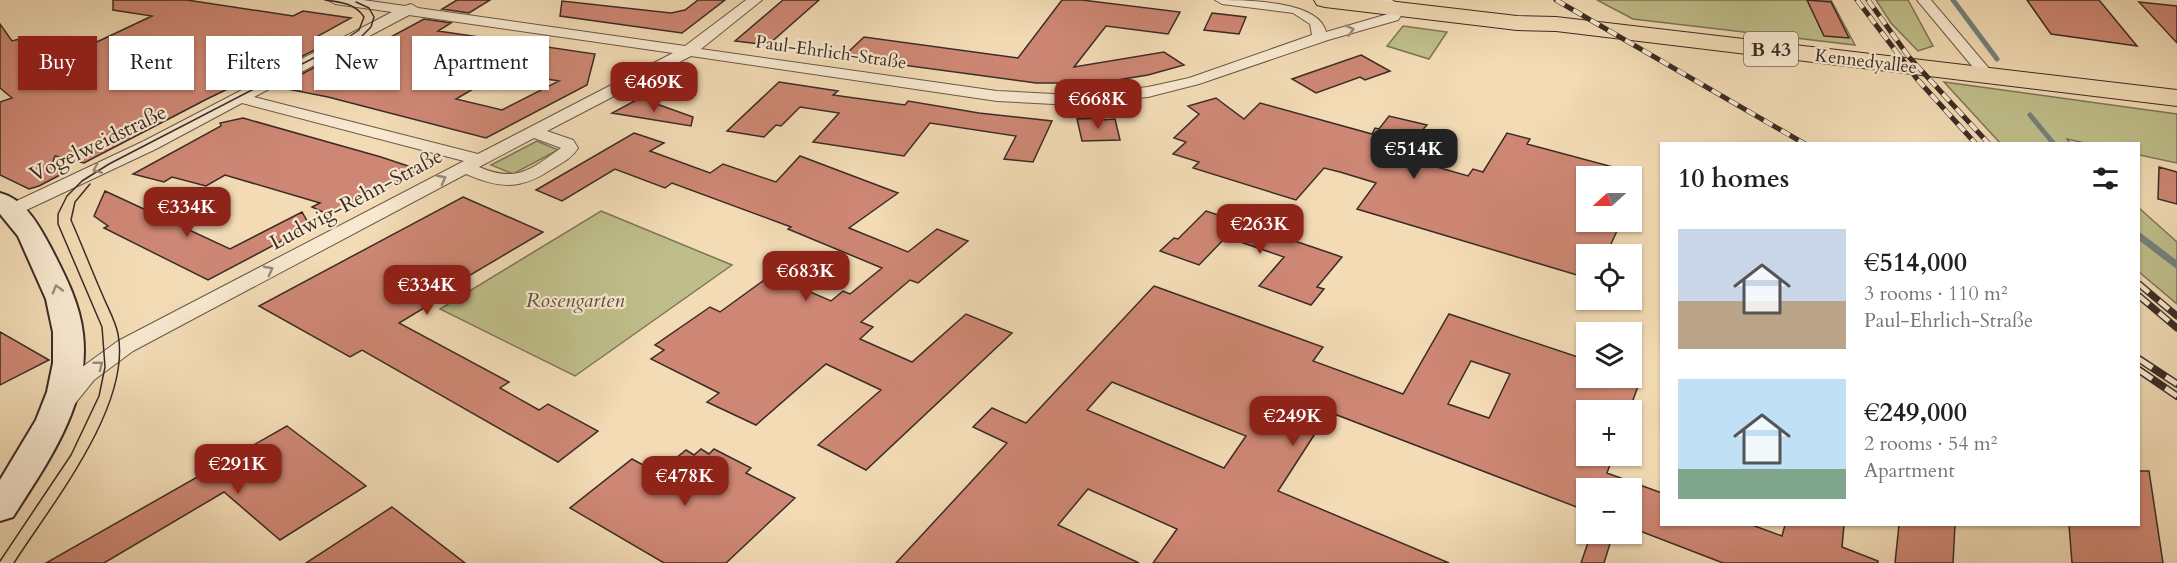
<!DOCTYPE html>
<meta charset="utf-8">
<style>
:root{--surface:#fff;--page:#f6f6f6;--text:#202124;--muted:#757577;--accent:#8f2418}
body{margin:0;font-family:Cardo,serif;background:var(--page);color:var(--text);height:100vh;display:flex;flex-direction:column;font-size:22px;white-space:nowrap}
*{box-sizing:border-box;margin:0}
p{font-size:20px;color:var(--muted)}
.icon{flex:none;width:33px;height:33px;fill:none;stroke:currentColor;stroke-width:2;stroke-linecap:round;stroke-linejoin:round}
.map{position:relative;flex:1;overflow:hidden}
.panel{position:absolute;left:1660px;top:142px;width:480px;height:384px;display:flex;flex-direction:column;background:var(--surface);border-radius:0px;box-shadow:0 2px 4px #0004}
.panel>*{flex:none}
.guide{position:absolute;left:18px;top:36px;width:570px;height:54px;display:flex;gap:12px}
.needle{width:39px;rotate:249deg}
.fabs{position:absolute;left:1576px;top:166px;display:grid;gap:12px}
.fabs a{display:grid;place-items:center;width:66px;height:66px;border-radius:0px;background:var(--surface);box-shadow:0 2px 4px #0004;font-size:30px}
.price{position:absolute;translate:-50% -51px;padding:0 14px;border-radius:12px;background:var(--accent);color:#fff;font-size:20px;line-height:39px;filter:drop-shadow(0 2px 3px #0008)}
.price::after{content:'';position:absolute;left:50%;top:36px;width:18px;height:14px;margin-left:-9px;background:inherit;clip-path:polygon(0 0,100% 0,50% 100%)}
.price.selected{background:#222;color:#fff}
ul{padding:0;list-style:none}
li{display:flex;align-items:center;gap:18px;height:150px;padding:0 18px}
li span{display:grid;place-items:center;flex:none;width:168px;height:120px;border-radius:0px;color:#555}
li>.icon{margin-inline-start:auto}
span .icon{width:72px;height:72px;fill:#fffc;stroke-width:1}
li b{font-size:26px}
h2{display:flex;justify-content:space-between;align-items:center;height:72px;padding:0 18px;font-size:26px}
.pill{padding:0 21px;border-radius:0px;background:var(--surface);box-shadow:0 2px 4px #0004;font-size:21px;line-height:54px}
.pill.selected{background:var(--accent);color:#fff}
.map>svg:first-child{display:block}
</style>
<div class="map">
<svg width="2177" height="563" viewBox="0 0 2177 563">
<rect width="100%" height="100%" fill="#f2dbb5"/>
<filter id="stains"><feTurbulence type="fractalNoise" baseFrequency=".00333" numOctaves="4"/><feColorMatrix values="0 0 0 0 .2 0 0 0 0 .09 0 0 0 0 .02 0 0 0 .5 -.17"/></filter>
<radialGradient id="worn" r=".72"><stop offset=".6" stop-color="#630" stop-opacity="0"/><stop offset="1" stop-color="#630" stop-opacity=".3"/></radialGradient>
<path fill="#bfbe8a" stroke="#7d7558" stroke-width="1.5" d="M1597 0H1831L1855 45 1633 19Z
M1876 0H1908L1933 46 1918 51 1891 23Z
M1403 26 1447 32 1429 59 1387 46Z
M1944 82 2177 114V163L2139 155V144H2089L2067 139 2071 144H2001Z
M537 141 558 150 513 174 491 165Z
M2139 208 2177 242V304L2139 272Z
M601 211 732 265 575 376 440 309Z"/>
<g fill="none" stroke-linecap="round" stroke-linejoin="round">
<path stroke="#75817b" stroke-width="5" d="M1953 0 1997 59
M2030 115 2054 144"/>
<path stroke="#75817b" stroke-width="7" d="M2139 236 2177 265"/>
</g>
<path fill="#ce8774" stroke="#3b2c26" stroke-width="1.5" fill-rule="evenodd" d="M113 0H187L293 16 303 11 351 18 318 36 336 39 252 82 244 81 207 99 84 163 55 156 51 167 64 173 39 186 29 189 0 175V102L12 98 0 88V24L12 41 23 38 50 64 152 16 113 10Z
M457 0H490L469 13 442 9Z
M698 0H725L682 33 560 16 562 1 671 13 685 10Z
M783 0H819L768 45 735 41Z
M1062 0H1082L1180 12 1168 34 1106 26 1074 67 1164 52 1184 65 1148 75 1098 83H1036L843 57 864 37 1018 58Z
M1807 0 1831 2 1849 38 1824 36Z
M2027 0H2099L2137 46 2051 34Z
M2139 2 2177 6V43Z
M1212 13 1246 17 1239 34 1204 30Z
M424 19 451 23 438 31 595 54 587 85 486 138 328 97 277 87 361 43 376 45ZM502 72 559 81 502 110 456 99Z
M1361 55 1390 71 1365 80 1360 77 1316 93 1292 79Z
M779 82 838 91 833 95 905 105 908 101 979 113 1052 121 1033 162 1004 159 1016 136 930 123 904 156 813 142 839 113 800 107 781 126 776 125 764 137 727 131Z
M640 98 693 117 691 126 612 113Z
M1216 98 1244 119 1260 103 1372 134 1375 128 1379 129 1389 116 1427 125 1399 156 1468 176 1473 169 1483 172 1507 133 1530 139 1527 144 1628 171 1627 177H1587V222H1621L1606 255H1587V278L1357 209 1376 183 1340 172 1324 168 1296 200 1193 168 1199 162 1173 154 1186 142 1174 138 1199 114 1188 106Z
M243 118 381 157 420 170 331 216 312 207 320 203 225 175 206 186 172 177 164 182 133 174 221 126 220 123Z
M1102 118V120L1115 119 1120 140 1082 141 1077 119Z
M634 133 664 143 650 151 710 173 723 164 776 182 800 156 898 193 849 228 908 252 937 229 968 241 918 283 910 280 861 322 873 327 860 339 912 362 966 314 1012 333 866 470 818 445 881 390 826 364 756 425 707 402 719 393 651 359 664 350 655 345 710 307 720 312 771 275 831 301 843 291 850 294 882 268 788 229 791 227 672 183 665 188 615 169 562 201 536 190Z
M2159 167 2177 172V204L2158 199Z
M105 191 230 249 302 212 310 226 208 280 104 228 108 226 94 216Z
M463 197 543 232 438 294 444 296 399 323 509 382 500 388 539 410 548 404 598 431 558 462 362 350 350 357 259 306Z
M1206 211 1342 257 1317 287 1324 289 1311 305 1259 286 1284 257 1226 237 1199 265 1160 251 1174 238 1178 239Z
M1154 286 1323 347 1313 361 1403 394 1449 314 1587 360V378H1641L1629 411H1587V456H1613L1607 473 1662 493V525H1752L1782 536 1785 525H1844L1842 547 1878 561V563H1723L1632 528V489H1587V511L1329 412 1278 491 1449 563H1153L1177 529 1088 489 1058 525 1139 563H896L1007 443 973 427 992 408 1026 423ZM1471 361 1510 374 1489 418 1448 404ZM1112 382 1206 420 1246 436 1224 468 1087 410Z
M0 332 49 360 0 385Z
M287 426 366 486 280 540 224 492 104 563H46Z
M701 449 709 454 714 449 751 468 746 473 795 498 726 563H664L570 508 632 459 658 473 686 450 694 455Z
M2139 471H2149L2163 563H2072L2069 525H2139Z
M392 507 465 563H306Z
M1899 525H1955L1953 563H1895Z
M1591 534H1613L1604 563H1581Z"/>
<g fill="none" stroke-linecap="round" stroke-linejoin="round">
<g stroke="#69584a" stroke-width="2">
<path id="minor" d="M328 0H363L405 6 411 4 418 8 685 46 746 0H762L701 49 997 91 1072 95 1148 87 1189 78 1312 35 1310 24 1293 13 1222 4 1215 0C1245 0 1319 0 1326 32L1388 14 1391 10 1374 0H1392L1406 9 1398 20 1328 40 1199 84 1148 97 1072 105 997 101 691 56 547 131 573 140 578 148C572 158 562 163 552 169 520 190 501 189 466 174L133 351 94 380 73 406 65 409 57 406 54 401 78 370 118 341 464 161 242 103 156 149 18 214H6L3 210 6 206 144 141 392 12 335 4ZM409 15 673 53 478 154 254 97ZM534 138 561 148C530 170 517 183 479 167Z
M1917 0H1931L1992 72 1995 75 1992 78H1982Z"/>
</g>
<g stroke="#3b2c26" stroke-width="4">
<path id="secondary" d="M0 193C25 199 40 227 51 248 65 275 80 304 83 334 91 403 48 462 13 517L0 521V480L36 420 47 392 53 363V332L46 299 18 236 0 214Z"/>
</g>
<g stroke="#3b2c26" stroke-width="2">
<path id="primary" d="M1314 0H1380L1517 16 1556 17 2177 90V106L1556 31 1517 30 1325 7 1317 5Z"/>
</g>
<use href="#minor" fill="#f7e8cf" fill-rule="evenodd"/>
<use href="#secondary" fill="#f7e8cf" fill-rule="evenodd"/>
<use href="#primary" fill="#f2dbb5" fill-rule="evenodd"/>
<path stroke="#3b2c26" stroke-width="1.5" d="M356 2 369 8 374 17 371 27 361 37
M0 561 71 455 99 396 105 367 102 327 58 224V214L67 196 82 181 109 164 331 49 359 30 364 17C355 3 340 2 325 0
M14 563C51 505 132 406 118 334 116 322 108 308 103 296 92 271 82 245 71 220L75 202 90 184"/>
<g stroke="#3b2c26" stroke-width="5">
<path id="rail-far2" d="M1556 0 1805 144
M1857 0 1917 79 1976 144
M1868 0 1909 57 1989 144"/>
</g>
<g stroke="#3b2c26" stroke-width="7">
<path id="rail-far1" d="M2139 284 2177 316
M2139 296 2177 328"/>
</g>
<g stroke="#3b2c26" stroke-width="8">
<path id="rail" d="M2139 359 2177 384
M2139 370 2177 396"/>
</g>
<use href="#rail-far2" stroke="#f7e8cf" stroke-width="4" stroke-dasharray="10" stroke-linecap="butt"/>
<use href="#rail-far1" stroke="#f7e8cf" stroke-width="4.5" stroke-dasharray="13" stroke-linecap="butt"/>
<use href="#rail" stroke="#f7e8cf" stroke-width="5" stroke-dasharray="16" stroke-linecap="butt"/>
</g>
<defs><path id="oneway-chevron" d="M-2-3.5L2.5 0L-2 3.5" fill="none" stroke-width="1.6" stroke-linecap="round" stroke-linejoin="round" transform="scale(1.5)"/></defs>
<g stroke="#998a7a">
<use href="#oneway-chevron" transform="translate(1350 30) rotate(-15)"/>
<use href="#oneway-chevron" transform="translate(97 169) rotate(156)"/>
<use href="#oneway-chevron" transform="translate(442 179) rotate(-28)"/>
<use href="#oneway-chevron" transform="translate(269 270) rotate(-28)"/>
<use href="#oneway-chevron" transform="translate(57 289) rotate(-106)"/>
<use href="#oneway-chevron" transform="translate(99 365) rotate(-38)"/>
</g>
<g text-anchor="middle" stroke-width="4.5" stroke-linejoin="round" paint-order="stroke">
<g font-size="18" fill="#3b2c26" stroke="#f7e8cf">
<text transform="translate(831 52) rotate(8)" y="6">Paul-Ehrlich-Straße</text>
<text transform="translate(1866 61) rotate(7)" y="6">Kennedyallee</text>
</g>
<rect fill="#f7e8cf" stroke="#736459" stroke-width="1.5" x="1744" y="32" width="54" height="34" rx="4.5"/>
<g font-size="20" font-weight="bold" fill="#3b2c26">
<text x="1771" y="56">B 43</text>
</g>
<g font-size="21" fill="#3b2c26" stroke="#f7e8cf">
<text transform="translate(98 143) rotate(-26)" y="7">Vogelweidstraße</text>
<text transform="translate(356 199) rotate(-28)" y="7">Ludwig-Rehn-Straße</text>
</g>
<g font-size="21" font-style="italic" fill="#5c503f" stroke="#f7e8cf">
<text x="575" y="307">Rosengarten</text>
</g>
</g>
<rect width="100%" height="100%" filter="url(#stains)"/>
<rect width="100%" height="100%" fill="url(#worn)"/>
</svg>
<div class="fabs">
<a><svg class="needle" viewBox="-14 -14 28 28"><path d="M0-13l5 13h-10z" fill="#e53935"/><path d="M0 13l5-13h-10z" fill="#757577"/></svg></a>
<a><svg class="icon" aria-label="locate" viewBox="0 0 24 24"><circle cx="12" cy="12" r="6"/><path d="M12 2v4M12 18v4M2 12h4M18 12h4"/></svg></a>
<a><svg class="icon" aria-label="layers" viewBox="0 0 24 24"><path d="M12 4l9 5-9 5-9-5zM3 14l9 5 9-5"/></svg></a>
<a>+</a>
<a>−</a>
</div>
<b class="price" style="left:654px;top:113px">€469K</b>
<b class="price" style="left:1098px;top:130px">€668K</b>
<b class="price selected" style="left:1414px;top:180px">€514K</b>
<b class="price" style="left:187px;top:238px">€334K</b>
<b class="price" style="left:1260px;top:255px">€263K</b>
<b class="price" style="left:806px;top:302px">€683K</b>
<b class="price" style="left:427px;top:316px">€334K</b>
<b class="price" style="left:1293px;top:447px">€249K</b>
<b class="price" style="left:238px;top:495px">€291K</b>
<b class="price" style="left:685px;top:507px">€478K</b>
<div class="guide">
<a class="pill selected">Buy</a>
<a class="pill">Rent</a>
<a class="pill">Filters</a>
<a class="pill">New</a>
<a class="pill">Apartment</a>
</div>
<section class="panel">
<h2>10 homes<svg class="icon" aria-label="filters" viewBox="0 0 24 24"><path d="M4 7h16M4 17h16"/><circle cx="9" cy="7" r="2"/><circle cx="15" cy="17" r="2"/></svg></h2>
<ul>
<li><span style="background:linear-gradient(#c9d6e8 60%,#b9a48a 0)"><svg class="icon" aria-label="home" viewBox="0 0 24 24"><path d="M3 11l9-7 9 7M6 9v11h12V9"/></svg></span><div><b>€514,000</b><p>3 rooms · 110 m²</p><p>Paul-Ehrlich-Straße</p></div></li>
<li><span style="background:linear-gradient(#bfe0f5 75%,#7fa58c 0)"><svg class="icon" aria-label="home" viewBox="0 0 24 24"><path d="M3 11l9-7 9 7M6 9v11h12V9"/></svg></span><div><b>€249,000</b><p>2 rooms · 54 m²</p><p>Apartment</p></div></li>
</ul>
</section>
</div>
